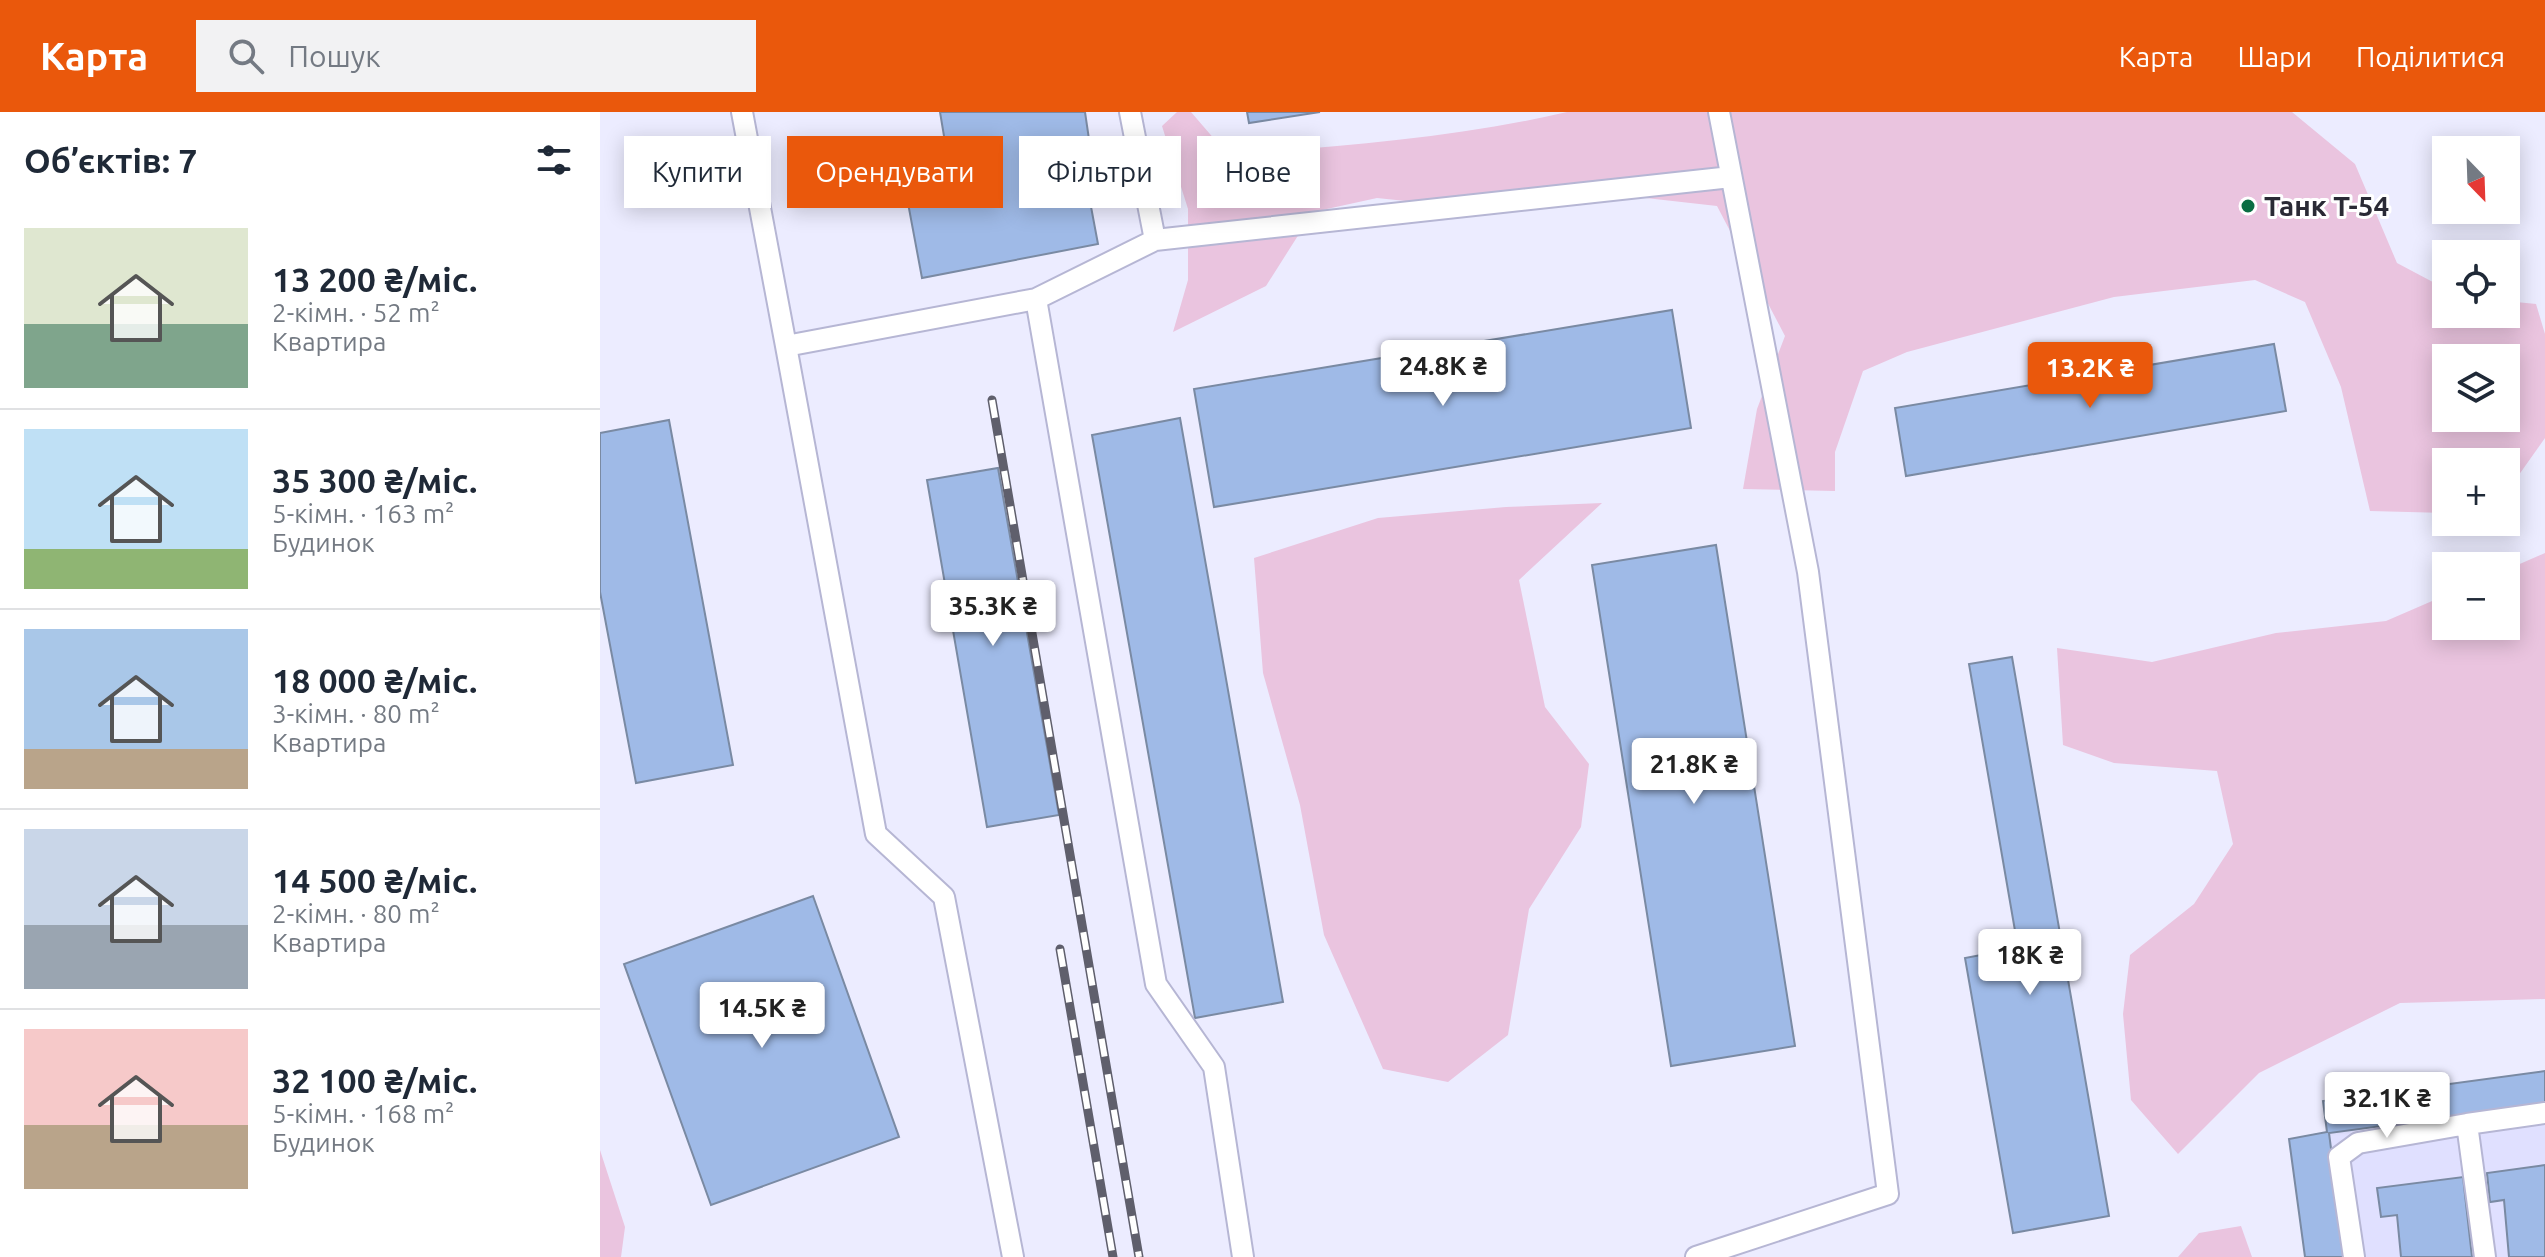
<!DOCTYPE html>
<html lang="uk">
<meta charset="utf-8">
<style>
:root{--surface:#fff;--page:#f2f2f3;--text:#1f2937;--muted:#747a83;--line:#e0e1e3;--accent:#ea580c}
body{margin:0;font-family:Ubuntu,sans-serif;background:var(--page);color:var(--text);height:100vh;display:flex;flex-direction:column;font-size:30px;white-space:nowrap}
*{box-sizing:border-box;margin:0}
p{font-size:26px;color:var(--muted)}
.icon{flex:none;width:44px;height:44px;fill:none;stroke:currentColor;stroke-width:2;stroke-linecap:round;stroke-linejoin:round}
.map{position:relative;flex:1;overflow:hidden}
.details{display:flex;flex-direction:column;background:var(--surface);width:600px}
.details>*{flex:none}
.guide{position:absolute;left:24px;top:24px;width:760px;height:72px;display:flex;gap:16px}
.needle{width:52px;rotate:157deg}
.tools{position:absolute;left:1832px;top:24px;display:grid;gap:16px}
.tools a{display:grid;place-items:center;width:88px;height:88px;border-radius:0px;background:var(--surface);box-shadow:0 4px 20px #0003;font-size:40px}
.price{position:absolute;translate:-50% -68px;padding:0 18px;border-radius:8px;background:#fff;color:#222;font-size:26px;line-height:52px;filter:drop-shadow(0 2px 4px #0008)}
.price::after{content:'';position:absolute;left:50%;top:48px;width:24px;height:18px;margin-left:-12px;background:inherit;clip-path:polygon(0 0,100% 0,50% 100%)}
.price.active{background:var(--accent);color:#fff}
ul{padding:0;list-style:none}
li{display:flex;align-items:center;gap:24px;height:200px;padding:0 24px}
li+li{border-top:2px solid var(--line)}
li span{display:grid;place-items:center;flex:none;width:224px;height:160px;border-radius:0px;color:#555}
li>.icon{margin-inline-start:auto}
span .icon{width:96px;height:96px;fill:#fffc;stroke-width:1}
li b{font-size:34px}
h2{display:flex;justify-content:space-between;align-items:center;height:96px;padding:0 24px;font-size:34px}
.pill{padding:0 28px;border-radius:0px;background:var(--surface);box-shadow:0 4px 20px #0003;font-size:28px;line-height:72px}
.pill.active{background:var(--accent);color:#fff}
header{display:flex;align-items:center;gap:48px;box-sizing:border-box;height:112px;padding:0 40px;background:var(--accent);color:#fff}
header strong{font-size:38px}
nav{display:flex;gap:44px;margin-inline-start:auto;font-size:28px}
.search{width:560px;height:72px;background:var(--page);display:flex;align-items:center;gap:20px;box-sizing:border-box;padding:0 28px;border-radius:0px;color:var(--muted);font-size:30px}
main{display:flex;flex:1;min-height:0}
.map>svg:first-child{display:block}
</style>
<header>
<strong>Карта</strong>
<div class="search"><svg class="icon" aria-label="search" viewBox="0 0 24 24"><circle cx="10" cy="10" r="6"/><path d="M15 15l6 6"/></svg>Пошук</div>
<nav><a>Карта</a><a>Шари</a><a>Поділитися</a></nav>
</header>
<main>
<section class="details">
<h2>Об’єктів: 7<svg class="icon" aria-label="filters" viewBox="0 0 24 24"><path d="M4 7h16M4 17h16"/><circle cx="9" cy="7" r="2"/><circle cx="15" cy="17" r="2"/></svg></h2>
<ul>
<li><span style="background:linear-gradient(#dfe7d0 60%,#7fa58c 0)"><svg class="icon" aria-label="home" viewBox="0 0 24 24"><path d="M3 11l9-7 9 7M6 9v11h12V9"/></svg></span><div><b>13 200 ₴/міс.</b><p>2-кімн. · 52 m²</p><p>Квартира</p></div></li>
<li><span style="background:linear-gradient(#bfe0f5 75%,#8fb573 0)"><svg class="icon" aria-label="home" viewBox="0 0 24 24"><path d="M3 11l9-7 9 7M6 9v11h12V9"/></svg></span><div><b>35 300 ₴/міс.</b><p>5-кімн. · 163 m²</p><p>Будинок</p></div></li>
<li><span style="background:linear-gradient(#a9c7e8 75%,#b9a48a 0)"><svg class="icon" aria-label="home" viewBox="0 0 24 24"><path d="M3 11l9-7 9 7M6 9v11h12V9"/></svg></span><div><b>18 000 ₴/міс.</b><p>3-кімн. · 80 m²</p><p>Квартира</p></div></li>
<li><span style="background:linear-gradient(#c9d6e8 60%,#9aa5b1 0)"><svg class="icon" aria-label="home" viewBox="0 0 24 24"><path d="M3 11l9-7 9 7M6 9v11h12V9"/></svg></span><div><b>14 500 ₴/міс.</b><p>2-кімн. · 80 m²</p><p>Квартира</p></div></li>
<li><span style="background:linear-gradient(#f6c9c9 60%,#b9a48a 0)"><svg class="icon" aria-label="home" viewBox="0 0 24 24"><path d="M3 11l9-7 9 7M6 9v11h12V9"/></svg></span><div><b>32 100 ₴/міс.</b><p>5-кімн. · 168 m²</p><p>Будинок</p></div></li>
</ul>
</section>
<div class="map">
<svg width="1945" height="1145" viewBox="0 0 1945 1145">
<rect width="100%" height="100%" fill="#ececff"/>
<path fill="#e0e0ff" d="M1945 959V1145H1705L1689 1027 1727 1020 1723 989Z"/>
<path fill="#eac4df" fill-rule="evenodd" d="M577 0H591L628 43C741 34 857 26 967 0H1692L1755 52 1797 151 1846 177V202H1906V189L1936 192 1945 222V326L1906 381V350H1846V401L1770 399 1741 275 1705 190 1655 168 1514 185 1307 240 1263 259 1235 340V379L1143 377 1157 297 1185 224 1117 94 1037 85 911 100 777 86 713 100 666 174 573 220 588 168V97L562 14ZM1846 246H1906V306H1846Z
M1002 391 919 468 945 595 989 652 981 715 929 797 908 923 848 970 783 957 724 823 700 693 663 561 654 446 778 406 906 395Z
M1945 441V887L1800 891 1659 961 1578 1042 1531 988 1523 902 1530 843 1594 792 1633 732 1617 659 1514 651 1463 633 1457 536 1552 550 1676 521 1786 509 1846 483V514H1906V458Z
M0 1038 25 1115 21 1145H0Z
M1641 1114 1652 1145H1578L1599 1121Z"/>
<path fill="#9fbae7" stroke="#7a8aa3" stroke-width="2" d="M340 0H485L490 34 480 36 498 132 322 166 305 75 351 66Z
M647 0H720L649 11Z
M1072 198 1091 316 614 395 594 277Z
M1674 232 1686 299 1306 364 1295 296Z
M580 306 683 890 595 906 492 323Z
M69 308 133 653 36 671 0 480V321Z
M398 356 459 703 387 715 327 368Z
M1116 433 1195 934 1071 954 992 453Z
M1412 545 1509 1104 1413 1121 1365 846 1418 836 1369 552Z
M213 784 299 1025 111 1093 24 852Z
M1945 959V992L1729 1021 1745 1145H1705L1689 1027 1727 1020 1723 989Z
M1945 1053V1145H1909L1904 1088 1890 1090 1887 1061Z
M1863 1065 1872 1145H1801L1797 1103 1781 1105 1777 1076Z"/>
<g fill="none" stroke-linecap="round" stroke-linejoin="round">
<g stroke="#b6b6d4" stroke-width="24">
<path id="lane" d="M142 0 186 234 436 187 555 128 530 0
M555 128 1131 65
M436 187 556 872 614 955 643 1145
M186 234 276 722 344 785 413 1145
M1867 1012 1885 1145
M1096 1145 1288 1082 1208 460 1119 0
M1754 1145 1739 1045 1758 1031 1867 1012 1945 1001"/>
</g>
<use href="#lane" stroke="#fff" stroke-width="20"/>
<g stroke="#5f5f6c" stroke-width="9">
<path id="rail" d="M392 288 539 1145
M460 837 513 1145"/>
</g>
<use href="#rail" stroke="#fff" stroke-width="6" stroke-dasharray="18" stroke-linecap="butt"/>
</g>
<circle fill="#0a6d43" stroke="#fff" stroke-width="3" cx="1648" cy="94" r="8"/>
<g text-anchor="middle" stroke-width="6" stroke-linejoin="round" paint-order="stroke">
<g font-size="28" font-weight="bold" fill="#2a2a35" stroke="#fff" text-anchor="start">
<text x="1664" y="104">Танк Т-54</text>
</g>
</g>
</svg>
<div class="tools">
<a><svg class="needle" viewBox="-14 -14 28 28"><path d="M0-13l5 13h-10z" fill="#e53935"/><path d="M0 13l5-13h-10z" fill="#747a83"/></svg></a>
<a><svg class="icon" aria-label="locate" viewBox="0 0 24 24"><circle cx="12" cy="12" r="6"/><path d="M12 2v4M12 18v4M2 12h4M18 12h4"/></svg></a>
<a><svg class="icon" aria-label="layers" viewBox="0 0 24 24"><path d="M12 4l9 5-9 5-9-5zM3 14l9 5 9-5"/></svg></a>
<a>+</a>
<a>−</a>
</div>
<b class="price" style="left:843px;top:296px">24.8K ₴</b>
<b class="price active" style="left:1490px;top:298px">13.2K ₴</b>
<b class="price" style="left:393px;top:536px">35.3K ₴</b>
<b class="price" style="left:1094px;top:694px">21.8K ₴</b>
<b class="price" style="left:1430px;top:885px">18K ₴</b>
<b class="price" style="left:162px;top:938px">14.5K ₴</b>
<b class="price" style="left:1787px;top:1028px">32.1K ₴</b>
<div class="guide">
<a class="pill">Купити</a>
<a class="pill active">Орендувати</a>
<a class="pill">Фільтри</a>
<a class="pill">Нове</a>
</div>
</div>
</main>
